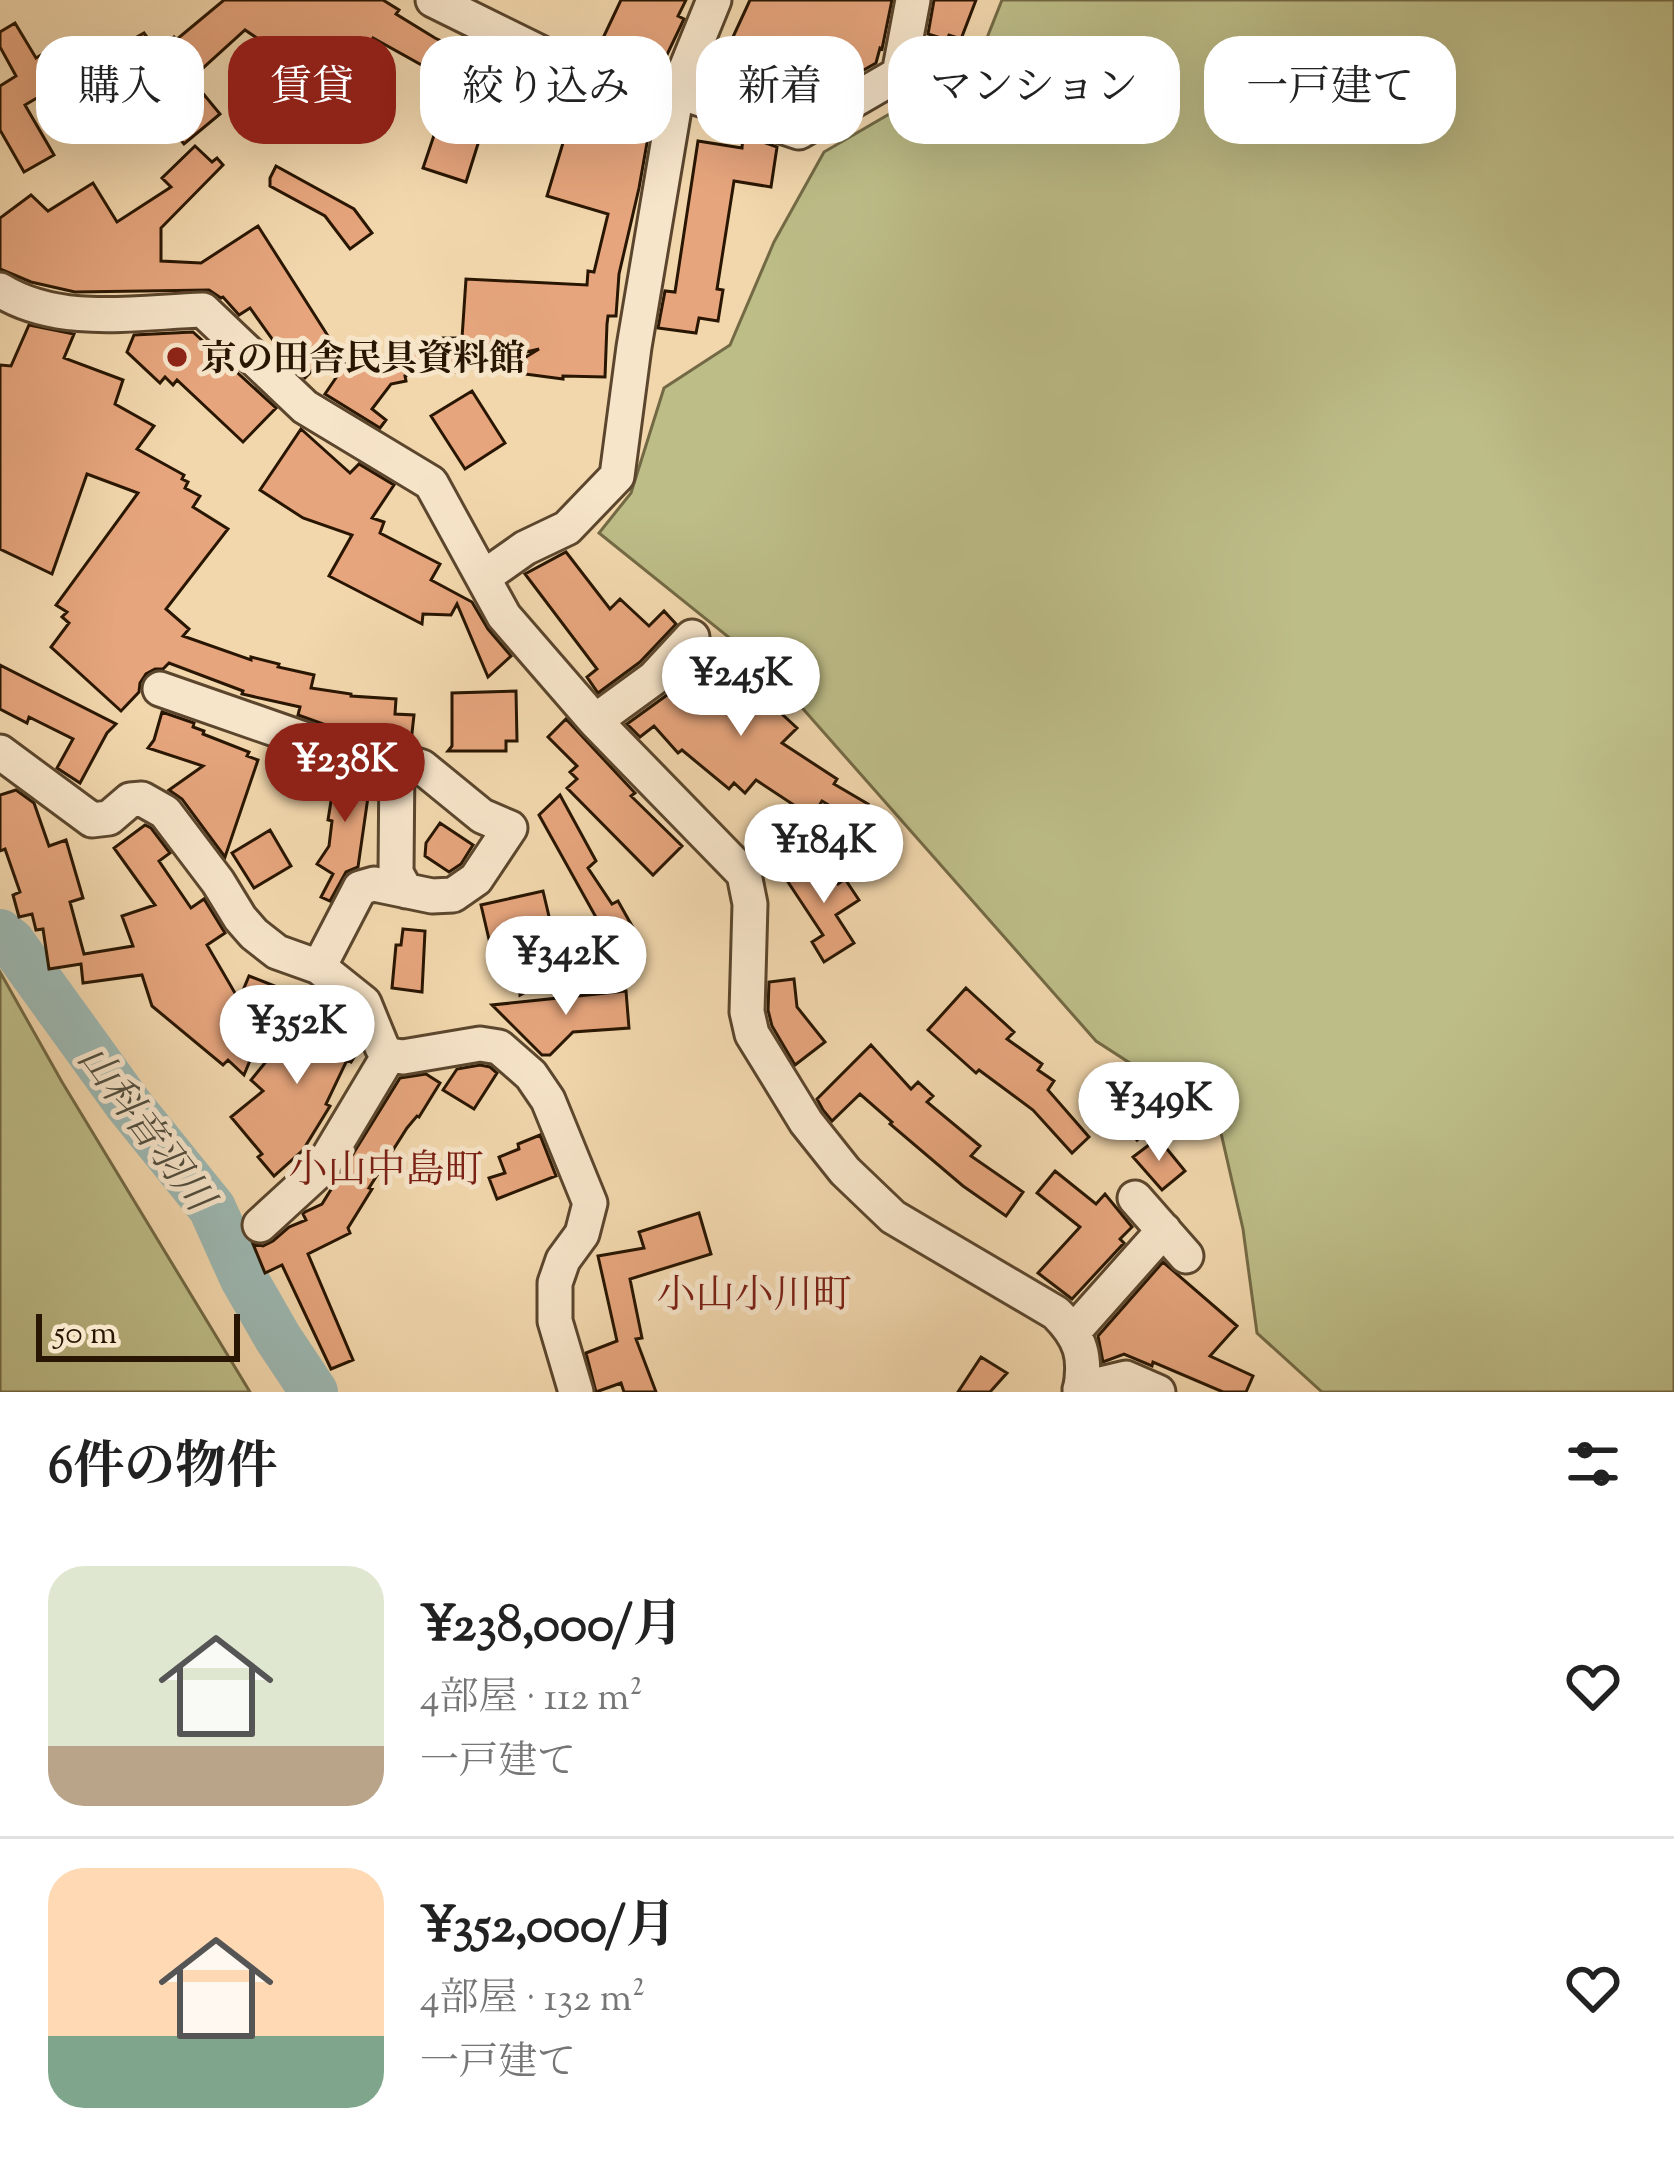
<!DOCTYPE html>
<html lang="ja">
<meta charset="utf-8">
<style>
:root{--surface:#fff;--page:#f6f6f6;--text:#222;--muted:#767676;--line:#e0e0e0;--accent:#8f2418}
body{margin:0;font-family:"Sorts Mill Goudy","Noto Serif JP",serif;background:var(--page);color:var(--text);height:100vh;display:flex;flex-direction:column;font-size:45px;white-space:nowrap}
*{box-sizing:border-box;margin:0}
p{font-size:39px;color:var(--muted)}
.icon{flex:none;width:66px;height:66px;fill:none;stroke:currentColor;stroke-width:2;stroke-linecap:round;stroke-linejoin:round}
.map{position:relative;height:1392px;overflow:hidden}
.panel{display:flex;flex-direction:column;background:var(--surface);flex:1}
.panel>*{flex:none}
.banner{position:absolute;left:36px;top:36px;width:1602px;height:108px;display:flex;gap:24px}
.scale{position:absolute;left:36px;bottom:30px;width:204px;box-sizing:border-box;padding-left:12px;border:6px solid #291602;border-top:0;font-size:33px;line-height:42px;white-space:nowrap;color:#291602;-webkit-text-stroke:9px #f7e5ca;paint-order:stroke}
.price{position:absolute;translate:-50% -102px;padding:0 27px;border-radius:42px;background:#fff;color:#222;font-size:39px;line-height:78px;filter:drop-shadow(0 3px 6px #0008)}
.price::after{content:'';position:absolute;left:50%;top:72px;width:36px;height:27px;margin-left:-18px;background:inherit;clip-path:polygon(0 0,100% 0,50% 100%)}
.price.on{background:var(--accent);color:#fff}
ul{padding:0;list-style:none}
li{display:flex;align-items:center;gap:36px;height:300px;padding:0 48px}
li+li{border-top:3px solid var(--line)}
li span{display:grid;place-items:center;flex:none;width:336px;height:240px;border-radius:36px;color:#555}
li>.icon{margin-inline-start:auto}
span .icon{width:144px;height:144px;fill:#fffc;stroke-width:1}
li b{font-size:51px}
h2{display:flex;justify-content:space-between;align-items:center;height:144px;padding:0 48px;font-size:51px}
.chip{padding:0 42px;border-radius:36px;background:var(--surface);box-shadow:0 12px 48px #0002;font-size:42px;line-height:108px}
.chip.on{background:var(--accent);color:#fff}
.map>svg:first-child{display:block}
</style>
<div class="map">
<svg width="1674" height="1392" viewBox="0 0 1674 1392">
<rect width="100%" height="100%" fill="#f2d7ad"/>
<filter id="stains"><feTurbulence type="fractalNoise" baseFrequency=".00167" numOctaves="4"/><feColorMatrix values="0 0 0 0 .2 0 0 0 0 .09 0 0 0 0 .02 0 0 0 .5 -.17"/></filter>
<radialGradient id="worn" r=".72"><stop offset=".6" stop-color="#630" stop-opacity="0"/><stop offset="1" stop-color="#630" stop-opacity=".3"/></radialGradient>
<path fill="#bdbd88" stroke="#736a45" stroke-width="3" d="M1002 0H1674V1392H1322L1257 1333 1243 1229 1218 1120 1096 1041 767 668 599 533 631 493 664 388 730 345 774 242 824 152 977 63Z
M0 972 62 1082 250 1392H0Z"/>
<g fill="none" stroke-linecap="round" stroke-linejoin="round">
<path stroke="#9db8b2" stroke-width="48" d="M0 933 11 942 128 1104 212 1208 243 1277 278 1338 314 1392"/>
</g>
<path fill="#e6a57d" stroke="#291602" stroke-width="3" d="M224 0H383L399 10 396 14 435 38 530 83 518 108 493 96 466 182 423 168 452 82 373 38 335 94 339 97 322 121 266 83 284 56 245 30 191 79 220 114 184 144 158 113 114 50 144 33 157 51 174 37 176 40Z
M621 0H686L678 16 684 19 664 61 635 47 633 52 603 38Z
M750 0H892L882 49 880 48 876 63 855 75 837 70 831 89 823 94 787 82 783 94 751 84 747 92 705 78 714 60 721 63Z
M934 0H976L961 39 949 35 947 40 928 34Z
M15 23 36 58 41 55 59 85 25 105 54 155 24 172 0 130V86L16 76 0 47V32Z
M573 88 647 105V126H650L639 188 619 274 616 316H608L607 324 605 377 563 376V379L503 371 539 349 458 368 460 372 431 371 405 376 406 381 391 384 372 409 386 420 380 428 325 394 346 363 353 372 358 366 439 344V338H462L466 279 587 285 588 271 594 272 608 214 547 196 566 133 554 129 564 94 571 95Z
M743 135 777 147 771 187 734 181 717 289 723 290 718 321 699 318 696 333 658 328 665 291 675 292 698 141 742 148Z
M195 146 212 162 217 158 223 165 161 228V261L201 263 258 226 335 347 305 378 290 364 250 308 239 315 223 297 221 298 209 290 75 292 31 282 0 269V218L31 195 48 211 93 183 117 222 171 187 162 178Z
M276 166 354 209 372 233 350 249 325 216 270 186V178Z
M29 325 74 334 64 358 123 380 115 404 154 426 137 449 184 475 182 479 188 482 185 488 200 496 193 507 228 529 166 609 189 629 183 636 251 660V657L279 664 278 667 314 675 311 688 351 694V696L396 699 395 714 414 715 411 742 323 724 298 715 300 707 242 694 243 691 169 663 163 669H155L146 674 140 683 139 692 121 711 51 647 69 623 62 617 67 612 56 605 138 493 87 474 52 574 0 549V365L11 366Z
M193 332 276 408 243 442 177 380 173 385 165 377 160 383 127 352 134 335Z
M472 391 505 443 465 469 431 416Z
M301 429 350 473 359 464 394 485 372 518 384 522 380 533 440 564 431 580 472 602 488 629 511 656 488 677 457 604 451 615 423 614 422 624 329 576 352 535 303 518 260 490Z
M566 552 610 609 620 599 649 626 664 611 676 624 640 662 598 693 587 677 597 669 525 574Z
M704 655 727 675 733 669 797 728 782 743 837 779 834 784 868 804 857 822 822 801 812 817 756 780 745 793 734 783 729 789 682 750 678 753 654 726 640 737 627 724 667 695Z
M0 665 116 724 107 733 80 783 57 768 73 739 29 717 27 723 0 709Z
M516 691 517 741H506V751H448L452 746V693Z
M162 712 194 723 193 727 204 731 203 734 249 752 247 756 258 760 225 857 182 799 169 790 203 766 148 748 154 740Z
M566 719 635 793 631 796 682 846 653 875 567 788 577 779 570 772 577 766 548 737Z
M326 767 367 775 366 783H370L358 867 346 872 330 901 321 897 333 874 317 864 329 846 332 821 328 820 332 795H328L331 774 326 773Z
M16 790 34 803 49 846 66 840 83 898 70 902 84 954 133 946 122 916 155 905 114 848 145 825 151 828 170 853 159 861 191 908 204 899 225 933 207 945 239 1000 249 976 280 988 244 1075 228 1060 223 1065 152 1006 142 975 83 983 81 964 49 969 43 929 36 930 32 914 19 917 13 895 20 892 5 849 0 851V795Z
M560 795 596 861 588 868 612 904 618 901 636 933 612 946 539 815Z
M440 823 473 845 461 864 449 872 425 856 426 843Z
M270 830 291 866 254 888 232 853Z
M820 857 838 884 845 879 859 900 836 915 854 943 824 962 812 942 823 935 786 879Z
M543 891 556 946 561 945 566 970 520 995 515 942 491 948 481 905Z
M403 929 425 931 422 992 392 988 396 945H401Z
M794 979 797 1007 825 1042 795 1065 772 1026 768 1010 769 982Z
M966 988 1014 1032 1007 1039 1042 1064 1038 1070 1054 1081 1048 1090 1089 1137 1072 1153 1033 1110 979 1070 976 1073 928 1030Z
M626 991 629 1028 573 1032 550 1055H542L492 1005Z
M317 999 334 1012 330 1017 353 1031 360 1048 351 1062 347 1060 326 1104 330 1106 303 1150 274 1176 258 1157 262 1154 231 1117 263 1091 251 1080Z
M871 1045 911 1089 918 1082 933 1096 927 1102 980 1146 971 1156 1023 1192 1006 1216 963 1186 890 1124 892 1122 860 1094 832 1121 823 1110 817 1099Z
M480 1065 490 1067 497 1073 474 1109 443 1090 457 1069Z
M426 1074 440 1083 419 1117 417 1116 407 1128 369 1188 372 1189 348 1228 350 1233 308 1254 353 1360 331 1369 282 1265 265 1273 253 1244 263 1246 273 1241 289 1227 306 1220 303 1214 305 1212 322 1204 400 1078Z
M1141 1101 1159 1120 1137 1140 1120 1120Z
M540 1135 556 1176 497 1199 489 1178 505 1173 499 1157 519 1149 518 1144Z
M1158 1138 1185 1171 1162 1190 1133 1157Z
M1055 1171 1096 1204 1105 1194 1132 1227 1120 1239 1124 1243 1072 1299 1038 1273 1080 1227 1037 1193Z
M699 1213 711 1254 630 1279 642 1338 636 1339 656 1392H624L621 1383 596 1392 586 1353 617 1341 598 1256 644 1248 639 1232Z
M1163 1262 1237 1326 1210 1356 1253 1376 1246 1392H1223L1153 1362 1152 1366 1124 1354 1103 1362 1098 1336Z
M981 1357 1007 1373 990 1392H958Z"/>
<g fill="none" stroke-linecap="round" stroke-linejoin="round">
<g stroke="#5b462d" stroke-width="39">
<path id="minor" d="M433 0 561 63 677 91 799 132 899 74 913 0
M0 290C60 327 137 312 203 310L305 407 431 483 504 616 595 721 744 874 750 904 747 1012 752 1034 806 1122 845 1171 893 1217 1056 1313C1081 1338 1087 1357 1080 1392
M484 577 525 548 567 528 617 476 634 347 677 91 714 0
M160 689 318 744 397 759 422 767 482 816 510 828 476 879 453 895 432 896 374 884 360 888 319 967
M595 721 654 678 692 637
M0 752 92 820 109 818 130 800 142 799 165 812 218 882 240 918 254 934 277 952 319 967 364 1003 382 1047 389 1055 403 1057 480 1044 499 1047 531 1075 548 1100 590 1203 582 1234 563 1260 555 1283V1321L576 1392
M397 759 396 873 406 891
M1135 1198 1186 1256
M260 1225 321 1169 389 1055
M1074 1331 1164 1230
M1080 1389 1126 1378 1158 1392"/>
</g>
<use href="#minor" stroke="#f7e5ca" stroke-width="33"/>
</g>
<circle fill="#8f2418" stroke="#f7e5ca" stroke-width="4.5" cx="177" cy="357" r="12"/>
<g text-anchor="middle" stroke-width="10" stroke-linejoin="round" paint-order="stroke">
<g font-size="36" font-weight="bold" fill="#291602" stroke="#f7e5ca" text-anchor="start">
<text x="201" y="370">京の田舎民具資料館</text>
</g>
<g font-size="39" font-style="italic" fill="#524f40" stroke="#f7e5ca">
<text transform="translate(147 1127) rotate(53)" y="14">山科音羽川</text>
</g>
<g font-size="39" fill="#7a1f14" stroke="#f7e5ca">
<text x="386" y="1182">小山中島町</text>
<text x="754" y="1307">小山小川町</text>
</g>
</g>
<rect width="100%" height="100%" filter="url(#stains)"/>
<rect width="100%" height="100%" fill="url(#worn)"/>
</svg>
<div class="scale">50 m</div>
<b class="price" style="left:741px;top:739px">¥245K</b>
<b class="price on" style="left:345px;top:825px">¥238K</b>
<b class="price" style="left:824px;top:906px">¥184K</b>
<b class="price" style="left:566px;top:1018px">¥342K</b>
<b class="price" style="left:297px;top:1087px">¥352K</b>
<b class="price" style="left:1159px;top:1164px">¥349K</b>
<div class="banner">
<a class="chip">購入</a>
<a class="chip on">賃貸</a>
<a class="chip">絞り込み</a>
<a class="chip">新着</a>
<a class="chip">マンション</a>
<a class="chip">一戸建て</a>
</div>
</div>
<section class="panel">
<h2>6件の物件<svg class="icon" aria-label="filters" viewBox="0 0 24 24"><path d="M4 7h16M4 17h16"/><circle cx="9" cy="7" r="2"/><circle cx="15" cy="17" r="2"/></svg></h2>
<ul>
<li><span style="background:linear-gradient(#dfe7d0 75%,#b9a48a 0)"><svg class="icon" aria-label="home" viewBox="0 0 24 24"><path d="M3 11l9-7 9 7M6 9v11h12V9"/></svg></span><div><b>¥238,000/月</b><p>4部屋 · 112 m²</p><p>一戸建て</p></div><svg class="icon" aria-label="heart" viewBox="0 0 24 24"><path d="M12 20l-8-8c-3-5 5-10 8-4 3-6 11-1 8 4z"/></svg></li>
<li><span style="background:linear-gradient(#ffd9b3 70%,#7fa58c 0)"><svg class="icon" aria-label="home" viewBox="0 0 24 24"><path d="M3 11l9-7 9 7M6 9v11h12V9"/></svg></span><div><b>¥352,000/月</b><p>4部屋 · 132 m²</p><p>一戸建て</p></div><svg class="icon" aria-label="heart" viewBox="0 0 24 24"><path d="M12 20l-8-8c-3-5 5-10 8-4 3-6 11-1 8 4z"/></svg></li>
</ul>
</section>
